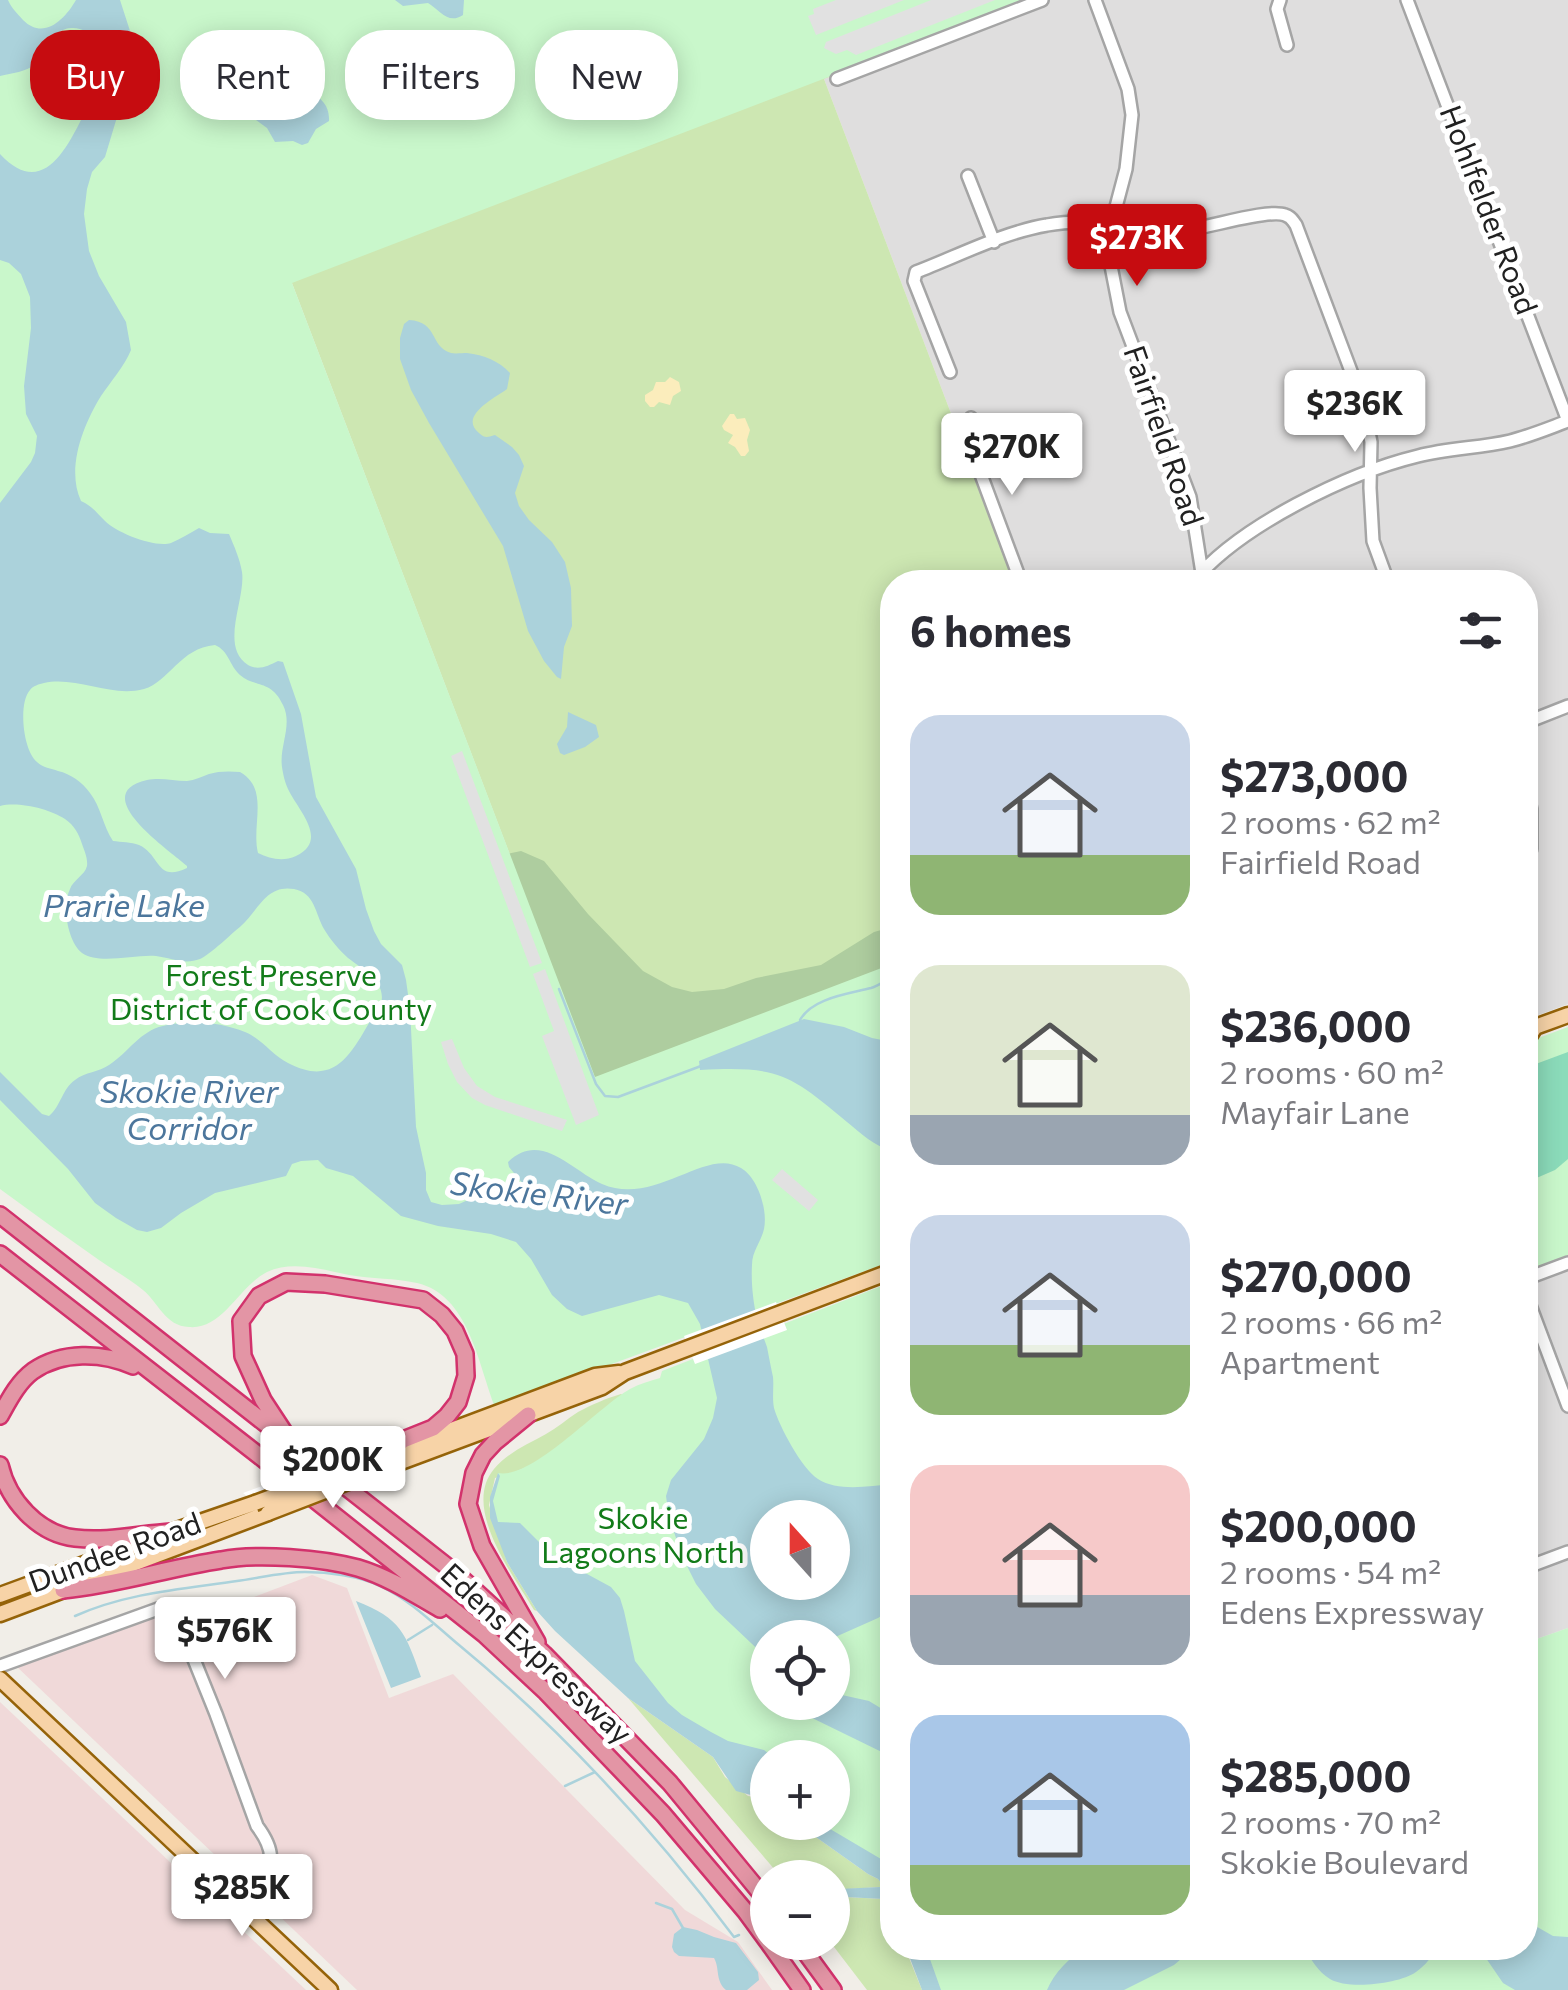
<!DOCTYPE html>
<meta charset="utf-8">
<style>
:root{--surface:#fff;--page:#f7f7f7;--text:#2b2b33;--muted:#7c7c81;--accent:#c60c10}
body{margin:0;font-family:Commissioner,sans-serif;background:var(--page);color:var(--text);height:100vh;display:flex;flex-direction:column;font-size:38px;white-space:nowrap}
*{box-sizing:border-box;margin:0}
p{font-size:32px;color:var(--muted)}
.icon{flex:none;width:55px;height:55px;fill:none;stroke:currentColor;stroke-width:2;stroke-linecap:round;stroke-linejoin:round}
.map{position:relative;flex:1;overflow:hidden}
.side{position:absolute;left:880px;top:570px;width:658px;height:1390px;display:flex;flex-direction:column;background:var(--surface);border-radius:40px;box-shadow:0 5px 25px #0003}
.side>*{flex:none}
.hud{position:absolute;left:30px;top:30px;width:700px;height:90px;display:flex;gap:20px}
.needle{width:65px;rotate:339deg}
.tools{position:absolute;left:750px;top:1500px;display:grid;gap:20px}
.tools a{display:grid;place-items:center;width:100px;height:100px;border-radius:50%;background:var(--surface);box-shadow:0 5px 25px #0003;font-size:50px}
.price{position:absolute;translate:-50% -85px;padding:0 22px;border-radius:10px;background:#fff;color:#222;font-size:32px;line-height:65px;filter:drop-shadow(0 2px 5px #0008)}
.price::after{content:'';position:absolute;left:50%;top:60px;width:30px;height:22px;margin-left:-15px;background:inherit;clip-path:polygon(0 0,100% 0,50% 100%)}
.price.current{background:var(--accent);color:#fff}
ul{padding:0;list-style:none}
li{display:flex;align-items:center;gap:30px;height:250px;padding:0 30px}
li span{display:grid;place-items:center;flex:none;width:280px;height:200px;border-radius:30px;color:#555}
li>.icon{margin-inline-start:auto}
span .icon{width:120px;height:120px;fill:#fffc;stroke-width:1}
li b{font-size:42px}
h2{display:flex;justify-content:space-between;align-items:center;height:120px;padding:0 30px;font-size:42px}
.pill{padding:0 35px;border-radius:40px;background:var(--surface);box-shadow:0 5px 25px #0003;font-size:35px;line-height:90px}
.pill.current{background:var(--accent);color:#fff}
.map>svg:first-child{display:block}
</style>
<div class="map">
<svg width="1568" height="1990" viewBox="0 0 1568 1990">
<rect width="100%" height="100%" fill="#f1eee8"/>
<path fill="#dfdede" d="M1029 0H1568V1004L1525 1020V582H1015L824 79Z
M1568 1266V1628L1525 1643V1283Z"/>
<path fill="#f0d9d9" d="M312 1575 347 1588 389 1698 453 1674 685 1910 738 1942 772 1990H357L15 1665 151 1615 188 1622Z
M0 1702 306 1990H0Z"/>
<path fill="#cde7b2" d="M1029 0 824 79 1015 582H892V964L595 1078 242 152Z
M621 1394 631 1400 670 1407 510 1474 495 1478 489 1505 507 1562 537 1611 534 1610C514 1576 461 1508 494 1469 507 1453 528 1444 546 1434 557 1428 567 1419 578 1412 591 1405 607 1398 621 1394Z
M628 1698 713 1757 725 1777 748 1796 762 1798 767 1803 768 1822 796 1823 868 1874 878 1879 882 1884 880 1887 833 1890 832 1878 781 1877Z
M845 1897 884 1899 892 1910V1948H905L922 1990H867L831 1943 833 1899Z"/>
<path fill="#aecd9f" d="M521 851 544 861 588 914 643 971 672 987 692 992 724 989 756 978 821 965 874 932 892 927V1042L598 1103 502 855Z"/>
<path fill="#fbedbc" d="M670 377 679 382 681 391 673 396 670 405 659 402 654 407H650L645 401V395L653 390 656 382H665Z
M730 414H734L737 419 745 418 750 430 747 440 749 451 745 456H741L735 447 728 443 733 435 724 430 722 426Z"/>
<path fill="#c9f7cb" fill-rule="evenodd" d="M0 0H1029L292 283 595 1077 892 964V1261L495 1407C478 1364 469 1295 417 1283 395 1278 372 1279 349 1275 323 1270 293 1260 267 1272 239 1286 223 1330 189 1327 165 1326 159 1303 143 1290 130 1279 113 1270 99 1260 66 1237 33 1213 0 1189Z
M1568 1027V1255L1525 1271V1043Z
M892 1282V1880L815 1823 832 1822V1758H768L711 1744 508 1555 491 1502 498 1473C532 1480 598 1407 630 1389 639 1384 650 1381 660 1378L662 1371ZM768 1518H832V1582H768ZM768 1638H832V1702H768Z
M1568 1628V1990H937L922 1948H1525V1643Z"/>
<path fill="#8bdbba" d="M1568 1052V1159L1555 1170 1525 1183V1068Z"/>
<path fill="#e1e1e1" d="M836 0H904L816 35 808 16 814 14 813 9Z
M931 0H995L856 55 847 50 836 54 824 48 826 42Z
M462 751 542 963 530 967 451 756Z
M545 969 599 1115 576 1125 542 1036 554 1031 533 974Z
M452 1039 464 1068 477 1086 495 1097 567 1120 562 1131 485 1105 472 1098 457 1082 448 1064 441 1042Z
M782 1169 818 1200 809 1211 772 1180Z"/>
<path fill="#abd2db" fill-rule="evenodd" d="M0 0H8C12 9 17 13 23 20 44 41 65 19 76 0H120L131 34 127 84 105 157 92 172 87 189 84 214 89 251 99 276 126 322 131 350C124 367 111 381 101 396 83 425 66 469 81 501 92 506 96 512 105 521 117 533 155 548 171 543 180 539 190 533 199 528L210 533 229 534C234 546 240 559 242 572 246 599 219 647 248 665 258 671 268 666 278 661L283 662 301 714 316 797 356 869 366 909 374 931 381 944 402 965 406 980 410 1009 416 1127 426 1173V1190L431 1202 442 1205 459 1204 495 1188 510 1190 532 1199 533 1196 509 1167 508 1162C541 1130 572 1171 602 1184 655 1207 706 1146 741 1168 758 1178 768 1210 764 1229 761 1242 752 1251 752 1265 751 1282 753 1302 757 1318 759 1328 764 1338 767 1347 769 1357 771 1368 773 1377 774 1387 772 1398 774 1408 779 1426 802 1469 818 1479 838 1492 869 1486 892 1484V1609L878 1618 833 1638H768L767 1658 715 1609 696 1584 682 1556 669 1517 666 1496 671 1480 704 1439 713 1418 717 1398 700 1324 688 1303 659 1295 582 1316 567 1309 552 1295 531 1259 516 1242 491 1234 438 1226 401 1216 353 1176 326 1168 318 1160 301 1161 292 1164 286 1176 215 1193 181 1213 161 1228 147 1232 137 1230 116 1218 95 1203 68 1169 0 1100V1072L42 1114 49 1116C61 1106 62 1089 75 1080 85 1072 99 1072 109 1065 129 1052 140 1031 163 1026 189 1019 221 1022 245 1032 262 1039 272 1055 288 1063 332 1086 349 1058 369 1023 372 1017 379 1010 381 1004 387 981 362 969 348 958 339 950 330 939 324 929 315 913 315 893 294 889 266 884 258 911 241 926 231 934 211 954 200 959 184 965 172 958 156 956 136 954 99 965 82 953 67 941 62 905 70 889 73 880 85 875 87 866 88 858 84 850 82 844 79 834 74 825 65 819 50 809 18 801 0 806V503L31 462 35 453 37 436 26 414 24 386 31 328 30 297 21 274 9 263 0 260V154C39 196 63 156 81 120 88 107 102 84 104 71 107 53 92 26 71 28 48 30 52 53 36 64 26 72 12 73 0 76ZM215 645C229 651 229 665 240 675 255 688 271 679 283 705 293 725 279 746 282 767 283 774 285 783 288 789 297 809 330 840 296 856 283 862 270 859 258 853 251 825 270 789 240 772 230 771 218 771 209 774 201 777 195 780 187 781 173 781 161 777 147 780 86 794 169 850 187 866V868C156 883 161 855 139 845 131 842 121 842 113 841 103 826 101 807 90 793 82 782 71 774 58 771 51 768 43 768 37 762 23 751 18 703 30 690 33 686 39 684 44 683 77 676 111 698 144 689 169 682 180 648 215 645ZM768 1518H832V1582H768Z
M395 0H464L463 15C448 25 440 10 428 3L403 6Z
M306 91C320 96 330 105 329 121L316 129 308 143 302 145 293 141 275 142 267 128 256 120 255 114C264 104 273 108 285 103 293 100 298 94 306 91Z
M409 320C439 322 429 346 451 353 455 354 463 353 467 353 484 355 499 361 510 373L507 389C495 398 458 416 479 433 486 439 487 437 495 435L512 447 519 455 524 466 515 493 519 506 529 520 552 542 565 562 571 588 572 626 564 647 561 679 557 677 544 661 528 631 503 546 429 423 411 390 400 359V338L404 324Z
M568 712 596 725 599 737 585 747 564 755 560 753 557 744 567 727Z
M804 1019 844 1027 872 1038 892 1042V1151C874 1146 862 1134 847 1122 789 1073 777 1066 700 1070L699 1061Z
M498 1473 500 1476 493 1501 498 1522 520 1523 552 1555 611 1587 620 1598 624 1611 635 1661 668 1703 682 1715 711 1732 728 1741 764 1750 773 1757 768 1758 767 1803 762 1798 736 1791 713 1757 628 1698 555 1631 537 1611 507 1562 490 1518V1497Z
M356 1601C401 1618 406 1634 421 1677L391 1688Z
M833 1693 869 1701 892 1715V1757L806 1715 794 1703 832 1702Z
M796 1823H820L881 1859 892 1869V1910L884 1899 845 1897 833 1899V1890L838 1889 880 1887 882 1884 878 1879 868 1874Z
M1525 1920 1553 1936 1568 1937V1990H1515L1503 1983 1479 1948H1525Z
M683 1927 697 1930 714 1937 736 1943 758 1972 759 1980 747 1990H726C715 1981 720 1968 714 1958L679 1956 674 1952 672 1947 674 1934Z
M906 1948H926L941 1990H922Z
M1085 1948H1194L1174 1965 1124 1990H1047C1054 1973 1070 1957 1085 1948Z
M1304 1948H1438C1432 1956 1425 1966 1416 1972 1399 1984 1348 1990 1330 1979 1318 1972 1311 1959 1304 1948Z"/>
<path fill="#fff" d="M776 1302 787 1330 695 1364 684 1336Z
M358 1450 390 1476 275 1518 243 1493Z"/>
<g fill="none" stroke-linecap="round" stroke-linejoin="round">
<path stroke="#abd2db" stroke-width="2.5" d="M559 989 596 1084 605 1096 618 1097 701 1066
M800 1020C812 998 848 994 871 988 878 986 885 981 892 977
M75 1616C126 1593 182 1589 237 1581 259 1578 283 1572 305 1572 328 1572 359 1576 380 1586 409 1599 434 1624 459 1645 562 1730 654 1830 734 1937L739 1935
M408 1640 432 1625
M565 1786 595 1772
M656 1903 672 1909 683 1928"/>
<g stroke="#a5a5a5" stroke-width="16">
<path id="minor" d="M1095 0 1128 89 1132 115 1126 169 1112 222 1111 266 1120 312 1190 497 1202 573
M1280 0 1277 9 1287 45
M837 79 1042 0
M968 176 994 242
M950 372 914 281 916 272C958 256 1004 232 1047 225 1099 215 1150 233 1202 227 1220 224 1271 209 1285 215 1292 217 1292 220 1296 225L1363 403 1371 442 1370 488 1373 541 1388 582
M971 418 970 437 973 453 1021 582
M1193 582C1239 526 1348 473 1418 456 1449 448 1480 448 1510 441 1530 436 1549 428 1568 421L1407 0
M1525 723 1568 706
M1525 787 1531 809V849
M1525 1279 1568 1263
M1525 1292 1568 1406
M1525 1568 1568 1552
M0 1666 158 1609 176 1615 216 1714 257 1826C286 1865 264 1874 234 1902"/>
</g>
<g stroke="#956309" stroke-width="19">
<path id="major" d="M1525 1037 1530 1035 1535 1027 1568 1015
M390 1453 595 1376 619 1373
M382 1469 602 1387 625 1372 892 1271
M0 1595 171 1532 255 1503
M0 1614 268 1513
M0 1679 330 1990"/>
</g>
<g stroke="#d2326c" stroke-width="20">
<path id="highway" d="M0 1215 458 1575 544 1654 670 1783 768 1902
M0 1254 266 1461 485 1635 546 1692 663 1814 746 1912 768 1942
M528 1415 495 1442 483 1455 474 1473 468 1504 482 1546 537 1642
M0 1416C9 1400 18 1382 33 1371 62 1351 102 1352 133 1366
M284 1432 263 1400 243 1356 241 1321 259 1296 286 1282 325 1284 423 1300 442 1315 455 1331 465 1354 466 1376 458 1402 447 1416 433 1428 403 1440 385 1455
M0 1465C8 1500 38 1534 75 1538 106 1542 140 1534 171 1532
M63 1590C117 1585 168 1568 221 1560 258 1553 322 1558 358 1568 388 1577 414 1594 440 1609
M768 1942 802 1990
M798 1942 833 1990"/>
</g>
<use href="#minor" stroke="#fff" stroke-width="11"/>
<use href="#major" stroke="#f7d3a7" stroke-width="14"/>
<use href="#highway" stroke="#e395a5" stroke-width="15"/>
<g stroke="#956309" stroke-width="19" stroke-linecap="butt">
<path id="major-bridge" d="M255 1503 371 1460
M268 1513 382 1469"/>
</g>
<use href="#major-bridge" stroke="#f7d3a7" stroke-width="14"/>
</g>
<g text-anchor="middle" stroke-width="10" stroke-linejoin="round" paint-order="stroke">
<g font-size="30" fill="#212121" stroke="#fff">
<text transform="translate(1488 210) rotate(69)" y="10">Hohlfelder Road</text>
<text transform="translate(1163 436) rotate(71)" y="10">Fairfield Road</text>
<text transform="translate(115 1553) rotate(-20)" y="10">Dundee Road</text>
<text transform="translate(536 1654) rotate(43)" y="10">Edens Expressway</text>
</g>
<g font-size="30" fill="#127b19" stroke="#fff">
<text x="271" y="986">Forest Preserve<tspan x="271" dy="34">District of Cook County</tspan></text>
<text x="643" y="1529">Skokie<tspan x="643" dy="34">Lagoons North</tspan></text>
</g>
<g font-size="32" font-style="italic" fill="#4c769c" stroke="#fff">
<text x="124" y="917">Prarie Lake</text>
<text x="189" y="1103">Skokie River<tspan x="189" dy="37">Corridor</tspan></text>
<text transform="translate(539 1194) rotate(7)" y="11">Skokie River</text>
</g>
</g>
</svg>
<div class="tools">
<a><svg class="needle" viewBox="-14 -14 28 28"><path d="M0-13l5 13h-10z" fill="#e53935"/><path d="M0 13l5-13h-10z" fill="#7c7c81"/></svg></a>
<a><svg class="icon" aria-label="locate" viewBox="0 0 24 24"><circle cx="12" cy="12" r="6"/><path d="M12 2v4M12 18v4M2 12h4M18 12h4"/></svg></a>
<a>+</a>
<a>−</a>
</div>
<b class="price current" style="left:1137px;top:289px">$273K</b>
<b class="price" style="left:1355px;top:455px">$236K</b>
<b class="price" style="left:1012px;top:498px">$270K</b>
<b class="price" style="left:333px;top:1511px">$200K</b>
<b class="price" style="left:225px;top:1682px">$576K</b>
<b class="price" style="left:242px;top:1939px">$285K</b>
<div class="hud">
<a class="pill current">Buy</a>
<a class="pill">Rent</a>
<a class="pill">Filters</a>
<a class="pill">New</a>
</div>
<section class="side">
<h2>6 homes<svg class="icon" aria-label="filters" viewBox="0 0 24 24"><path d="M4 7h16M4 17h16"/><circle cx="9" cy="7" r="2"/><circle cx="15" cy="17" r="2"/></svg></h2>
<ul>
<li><span style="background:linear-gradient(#c9d6e8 70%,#8fb573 0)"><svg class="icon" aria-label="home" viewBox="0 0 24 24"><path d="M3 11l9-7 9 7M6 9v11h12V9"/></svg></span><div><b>$273,000</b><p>2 rooms · 62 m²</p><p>Fairfield Road</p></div></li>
<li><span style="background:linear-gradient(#dfe7d0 75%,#9aa5b1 0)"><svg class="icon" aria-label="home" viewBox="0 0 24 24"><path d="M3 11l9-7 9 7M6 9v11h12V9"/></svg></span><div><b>$236,000</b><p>2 rooms · 60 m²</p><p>Mayfair Lane</p></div></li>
<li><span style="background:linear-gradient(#c9d6e8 65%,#8fb573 0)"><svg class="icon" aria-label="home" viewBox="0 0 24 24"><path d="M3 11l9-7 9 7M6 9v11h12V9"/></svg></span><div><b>$270,000</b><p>2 rooms · 66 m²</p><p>Apartment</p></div></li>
<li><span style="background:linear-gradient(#f6c9c9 65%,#9aa5b1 0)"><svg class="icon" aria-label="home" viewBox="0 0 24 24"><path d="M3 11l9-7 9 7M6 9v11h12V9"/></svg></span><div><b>$200,000</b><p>2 rooms · 54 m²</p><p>Edens Expressway</p></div></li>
<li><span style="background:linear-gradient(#a9c7e8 75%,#8fb573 0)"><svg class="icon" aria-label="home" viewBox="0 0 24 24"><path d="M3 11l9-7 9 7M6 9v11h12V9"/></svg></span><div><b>$285,000</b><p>2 rooms · 70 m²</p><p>Skokie Boulevard</p></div></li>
</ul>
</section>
</div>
